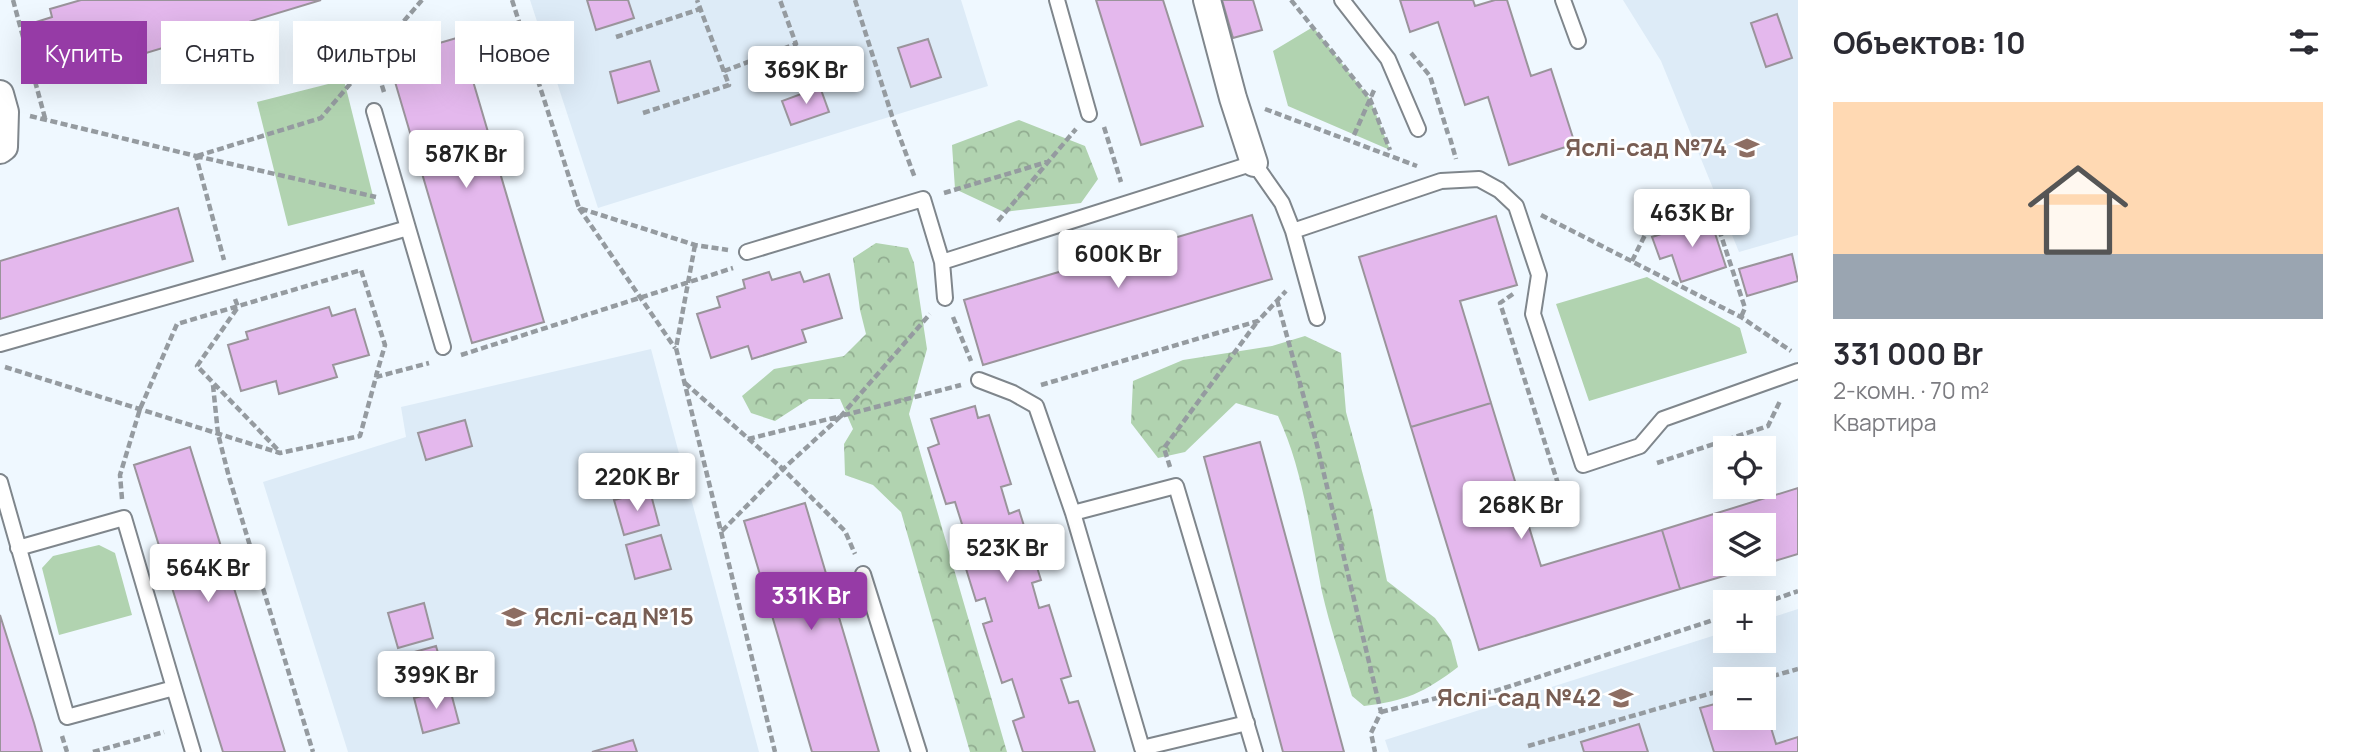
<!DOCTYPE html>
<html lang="ru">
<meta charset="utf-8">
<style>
:root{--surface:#fff;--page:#f7f7f7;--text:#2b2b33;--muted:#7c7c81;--accent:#963ba6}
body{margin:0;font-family:Manrope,sans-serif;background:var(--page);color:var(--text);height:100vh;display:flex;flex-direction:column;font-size:26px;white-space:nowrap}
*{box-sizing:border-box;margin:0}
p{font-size:23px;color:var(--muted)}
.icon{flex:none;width:38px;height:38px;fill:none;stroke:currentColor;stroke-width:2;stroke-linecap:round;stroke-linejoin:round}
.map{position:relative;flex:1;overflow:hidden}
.side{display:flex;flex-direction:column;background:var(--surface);width:560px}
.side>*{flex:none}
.guide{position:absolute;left:21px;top:21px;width:665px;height:63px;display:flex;gap:14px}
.buttons{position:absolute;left:1713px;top:436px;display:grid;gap:14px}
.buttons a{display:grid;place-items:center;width:63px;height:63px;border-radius:0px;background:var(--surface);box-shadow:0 7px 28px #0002;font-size:35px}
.price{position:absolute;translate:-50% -60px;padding:0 16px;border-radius:7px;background:#fff;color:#222;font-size:23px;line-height:46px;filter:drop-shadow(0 2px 4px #0008)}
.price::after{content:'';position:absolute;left:50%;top:42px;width:21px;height:16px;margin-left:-10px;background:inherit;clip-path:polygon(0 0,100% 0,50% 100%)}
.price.current{background:var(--accent);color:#fff}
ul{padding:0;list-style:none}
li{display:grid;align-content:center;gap:14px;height:371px;padding:0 35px}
li span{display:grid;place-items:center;height:217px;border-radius:0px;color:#555}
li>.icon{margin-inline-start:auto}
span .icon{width:126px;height:126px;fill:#fffc;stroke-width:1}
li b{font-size:30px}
h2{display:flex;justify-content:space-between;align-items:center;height:84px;padding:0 35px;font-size:30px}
.pill{padding:0 24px;border-radius:0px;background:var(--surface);box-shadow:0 7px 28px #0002;font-size:24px;line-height:63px}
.pill.current{background:var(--accent);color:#fff}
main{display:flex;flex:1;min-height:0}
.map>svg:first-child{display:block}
</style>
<main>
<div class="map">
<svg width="1798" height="752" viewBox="0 0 1798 752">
<defs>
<pattern id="forest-crowns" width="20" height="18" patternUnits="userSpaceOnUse" patternTransform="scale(1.75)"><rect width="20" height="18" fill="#b1d3b0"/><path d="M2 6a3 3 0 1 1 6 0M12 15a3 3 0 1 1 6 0" fill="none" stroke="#91ac90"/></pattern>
</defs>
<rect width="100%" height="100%" fill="#eff8ff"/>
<path fill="#ddebf7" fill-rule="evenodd" d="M530 0H961L988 86 598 208Z
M1623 0H1798V235L1739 252 1661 61Z
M651 349 759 752H348L263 482 406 437 401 407Z
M1798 609V752H1389L1385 740 1725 632 1726 640H1764V620ZM1726 679H1764V718H1726Z"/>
<path fill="url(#forest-crowns)" d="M1019 120 1085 146 1098 179 1081 203 1004 212 955 189 952 145Z
M876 243 908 248 914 263 927 349 909 414 1007 752H970L901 512 873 485 845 475 844 444 853 429 840 399H809L775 421 751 413 742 396 774 369 844 356 866 334 860 310 853 258Z
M1305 336 1341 353 1346 412 1372 508 1387 581 1435 618 1451 640 1458 667C1424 693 1405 701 1364 706L1352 696C1342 662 1330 627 1322 592 1310 533 1304 472 1278 416L1236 403 1185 452 1158 458 1131 423 1133 381 1183 360 1272 346Z"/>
<path fill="#b1d3b0" d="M1313 27 1370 99 1390 150 1288 106 1273 51Z
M344 80 375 204 288 226 257 102Z
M1647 277 1740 328 1747 353 1589 401 1556 304Z
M99 545 115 553 132 615 59 635 42 568 53 556Z"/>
<path fill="#e4b8ed" stroke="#9a949b" stroke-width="2" fill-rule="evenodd" d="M81 0H321L70 76 66 61 43 68 30 24 52 17 50 9Z
M587 0H628L634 18 596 30Z
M1096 0H1163L1203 126 1141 145Z
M1222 0H1253L1262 30 1233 38Z
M1400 0H1473L1475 6 1495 0H1507L1531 76 1551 69 1575 144 1509 165 1488 97 1465 105 1438 22 1410 32Z
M1777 14 1792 58 1766 67 1751 23Z
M460 37 544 322 472 343 388 58Z
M928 39 941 77 911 87 898 48Z
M650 61 659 91 618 103 610 72Z
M820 87 829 112 791 125 782 101Z
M178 208 193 261 0 319V261Z
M1252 215 1272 279 983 365 964 300Z
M1496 216 1517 285 1460 301 1491 403 1411 427 1359 257Z
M1710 218 1726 267 1681 282 1672 255 1660 259 1652 237Z
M1792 254 1798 281 1747 296 1739 269Z
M769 272 772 280 800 272 804 282 829 274 842 318 802 330 806 342 752 359 748 346 711 358 697 314 720 307 717 297 745 288 743 280Z
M329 307 332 316 355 309 369 355 333 365 337 377 279 394 276 381 241 391 228 345 248 339 246 332Z
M1491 403 1541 566 1662 530 1680 589 1479 650 1411 427Z
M975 406 978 418 989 415 1011 484 1001 487 1009 514 1019 510 1041 580 1032 583 1039 608 1049 605 1071 676 1061 679 1069 703 1078 701 1095 752H1023L1013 721 1024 717 1012 679 1002 683 983 624 992 621 985 598 976 601 958 543 967 540 955 502 946 504 928 448 939 444 931 419Z
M465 420 472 446 426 460 418 433Z
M1260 442 1344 752H1283L1204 457Z
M190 447 285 752H223L187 636 134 465Z
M1798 488V554L1680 589 1662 530ZM1726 525H1764V564H1726Z
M650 491 659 525 624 535 614 500Z
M805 503 822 560 879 752H812L761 578 744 521Z
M661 535 671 569 635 579 626 545Z
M424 603 433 638 398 648 388 613Z
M0 615 34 723 42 752H0Z
M436 646 446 681 410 690 400 656Z
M450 689 459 723 423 733 414 698Z
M1726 701V718H1764V705L1776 744 1798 737V752H1714L1700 708Z
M1639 724 1648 752H1584L1581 742Z
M633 740 637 752H592Z"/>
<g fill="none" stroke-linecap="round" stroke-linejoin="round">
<g stroke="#7f868c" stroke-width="18">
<path id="lane" d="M1057 0 1089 114
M1342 0 1388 59 1418 129
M1563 0 1578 41
M374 111 408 228
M747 252 923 199 942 262
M945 298 942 262 1254 163 1282 203 1293 231
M1317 318 1293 231 1441 181 1479 179 1499 190 1516 206 1539 275 1533 314 1583 465 1640 446 1663 419 1798 371
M0 344 408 228 443 347
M979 380 1013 393 1036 406 1073 513 1176 486 1255 752
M0 482 67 717 174 688 193 752
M1073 513 1142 748 1247 723
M18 548 124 518 174 688
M863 574 919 752"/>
</g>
<g stroke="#7f868c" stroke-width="30">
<path id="street" d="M1207 0 1233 98 1254 163
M0 94 5 112 4 147 0 150"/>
</g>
<path stroke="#959ba0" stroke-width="4.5" stroke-dasharray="7 3.5" stroke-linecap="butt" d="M13 0 45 118
M512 0 579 208 695 245 728 250
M855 0 892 116 915 178
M1291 0 1370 99 1390 150
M616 37 700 9
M1411 53 1430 76 1448 134
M724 71 796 44 780 0
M384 92 373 57 422 0
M1265 109 1417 166
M643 113 729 85 697 0
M30 116 196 156 224 260
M1104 127 1121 182
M1354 135 1375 88
M1450 138 1456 159
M196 156 376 197
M197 156 321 118 373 57
M944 193 1047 162
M579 208 675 348
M1541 215 1741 317 1791 351
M998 221 1076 129
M695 245 676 348 775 752
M1632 261 1648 229 1712 208 1745 308 1741 317
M1513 294 1500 303 1561 493 1578 488
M235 299 238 307 197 366 279 451
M1277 300 1317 445 1381 712 1371 733 1375 752
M953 317 971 361
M461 355 733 268
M5 367 280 453 360 436 376 377 429 363
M685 383 783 469 845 531 855 554
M213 385 218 434 229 477 313 752
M1041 385 1258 321 1286 291
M748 439 841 416 930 314
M1657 463 1768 426 1780 401
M1170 467 1164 448 1257 322
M122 499 120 475 140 409 177 324 361 270 385 345 376 376
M722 531 783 469 841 416 961 385
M1764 603 1798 591
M1762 679 1798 669
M1381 712 1441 697 1492 692 1726 616
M62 736 67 752
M1528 746 1726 689
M93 752 164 732"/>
<use href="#lane" stroke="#fff" stroke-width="14"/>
<use href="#street" stroke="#fff" stroke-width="26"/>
</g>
<defs>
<g id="school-bare" transform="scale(1.89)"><path d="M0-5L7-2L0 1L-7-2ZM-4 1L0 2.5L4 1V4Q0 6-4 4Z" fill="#8d6e63" stroke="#fff" stroke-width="2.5" paint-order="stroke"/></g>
</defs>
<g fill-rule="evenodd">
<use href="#school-bare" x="1747" y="148"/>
<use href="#school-bare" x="514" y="617"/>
<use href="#school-bare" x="1621" y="698"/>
</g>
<g text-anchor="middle" stroke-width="5" stroke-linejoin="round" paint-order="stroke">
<g font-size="24" font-weight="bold" fill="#785e54" stroke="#fff" text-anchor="end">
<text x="1727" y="156">Яслі-сад №74</text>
<text x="534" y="625" text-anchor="start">Яслі-сад №15</text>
<text x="1601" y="706">Яслі-сад №42</text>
</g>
</g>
</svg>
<div class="buttons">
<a><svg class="icon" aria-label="locate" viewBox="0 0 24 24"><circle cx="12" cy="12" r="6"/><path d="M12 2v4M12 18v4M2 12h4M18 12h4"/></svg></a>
<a><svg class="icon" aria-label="layers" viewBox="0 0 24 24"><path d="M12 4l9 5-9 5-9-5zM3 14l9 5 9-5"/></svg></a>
<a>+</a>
<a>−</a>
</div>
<b class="price" style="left:806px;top:106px">369K Br</b>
<b class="price" style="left:466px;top:190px">587K Br</b>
<b class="price" style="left:1692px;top:249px">463K Br</b>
<b class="price" style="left:1118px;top:290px">600K Br</b>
<b class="price" style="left:637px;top:513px">220K Br</b>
<b class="price" style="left:1521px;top:541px">268K Br</b>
<b class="price" style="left:1007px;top:584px">523K Br</b>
<b class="price" style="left:208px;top:604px">564K Br</b>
<b class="price current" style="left:811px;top:632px">331K Br</b>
<b class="price" style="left:436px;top:711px">399K Br</b>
<div class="guide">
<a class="pill current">Купить</a>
<a class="pill">Снять</a>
<a class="pill">Фильтры</a>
<a class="pill">Новое</a>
</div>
</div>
<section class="side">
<h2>Объектов: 10<svg class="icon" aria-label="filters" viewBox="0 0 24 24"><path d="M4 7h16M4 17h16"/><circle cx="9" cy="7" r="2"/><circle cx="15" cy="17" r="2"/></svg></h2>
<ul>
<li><span style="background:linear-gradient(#ffd9b3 70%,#9aa5b1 0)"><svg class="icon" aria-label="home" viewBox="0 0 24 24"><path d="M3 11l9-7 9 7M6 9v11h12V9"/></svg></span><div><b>331 000 Br</b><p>2-комн. · 70 m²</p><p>Квартира</p></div></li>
</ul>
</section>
</main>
